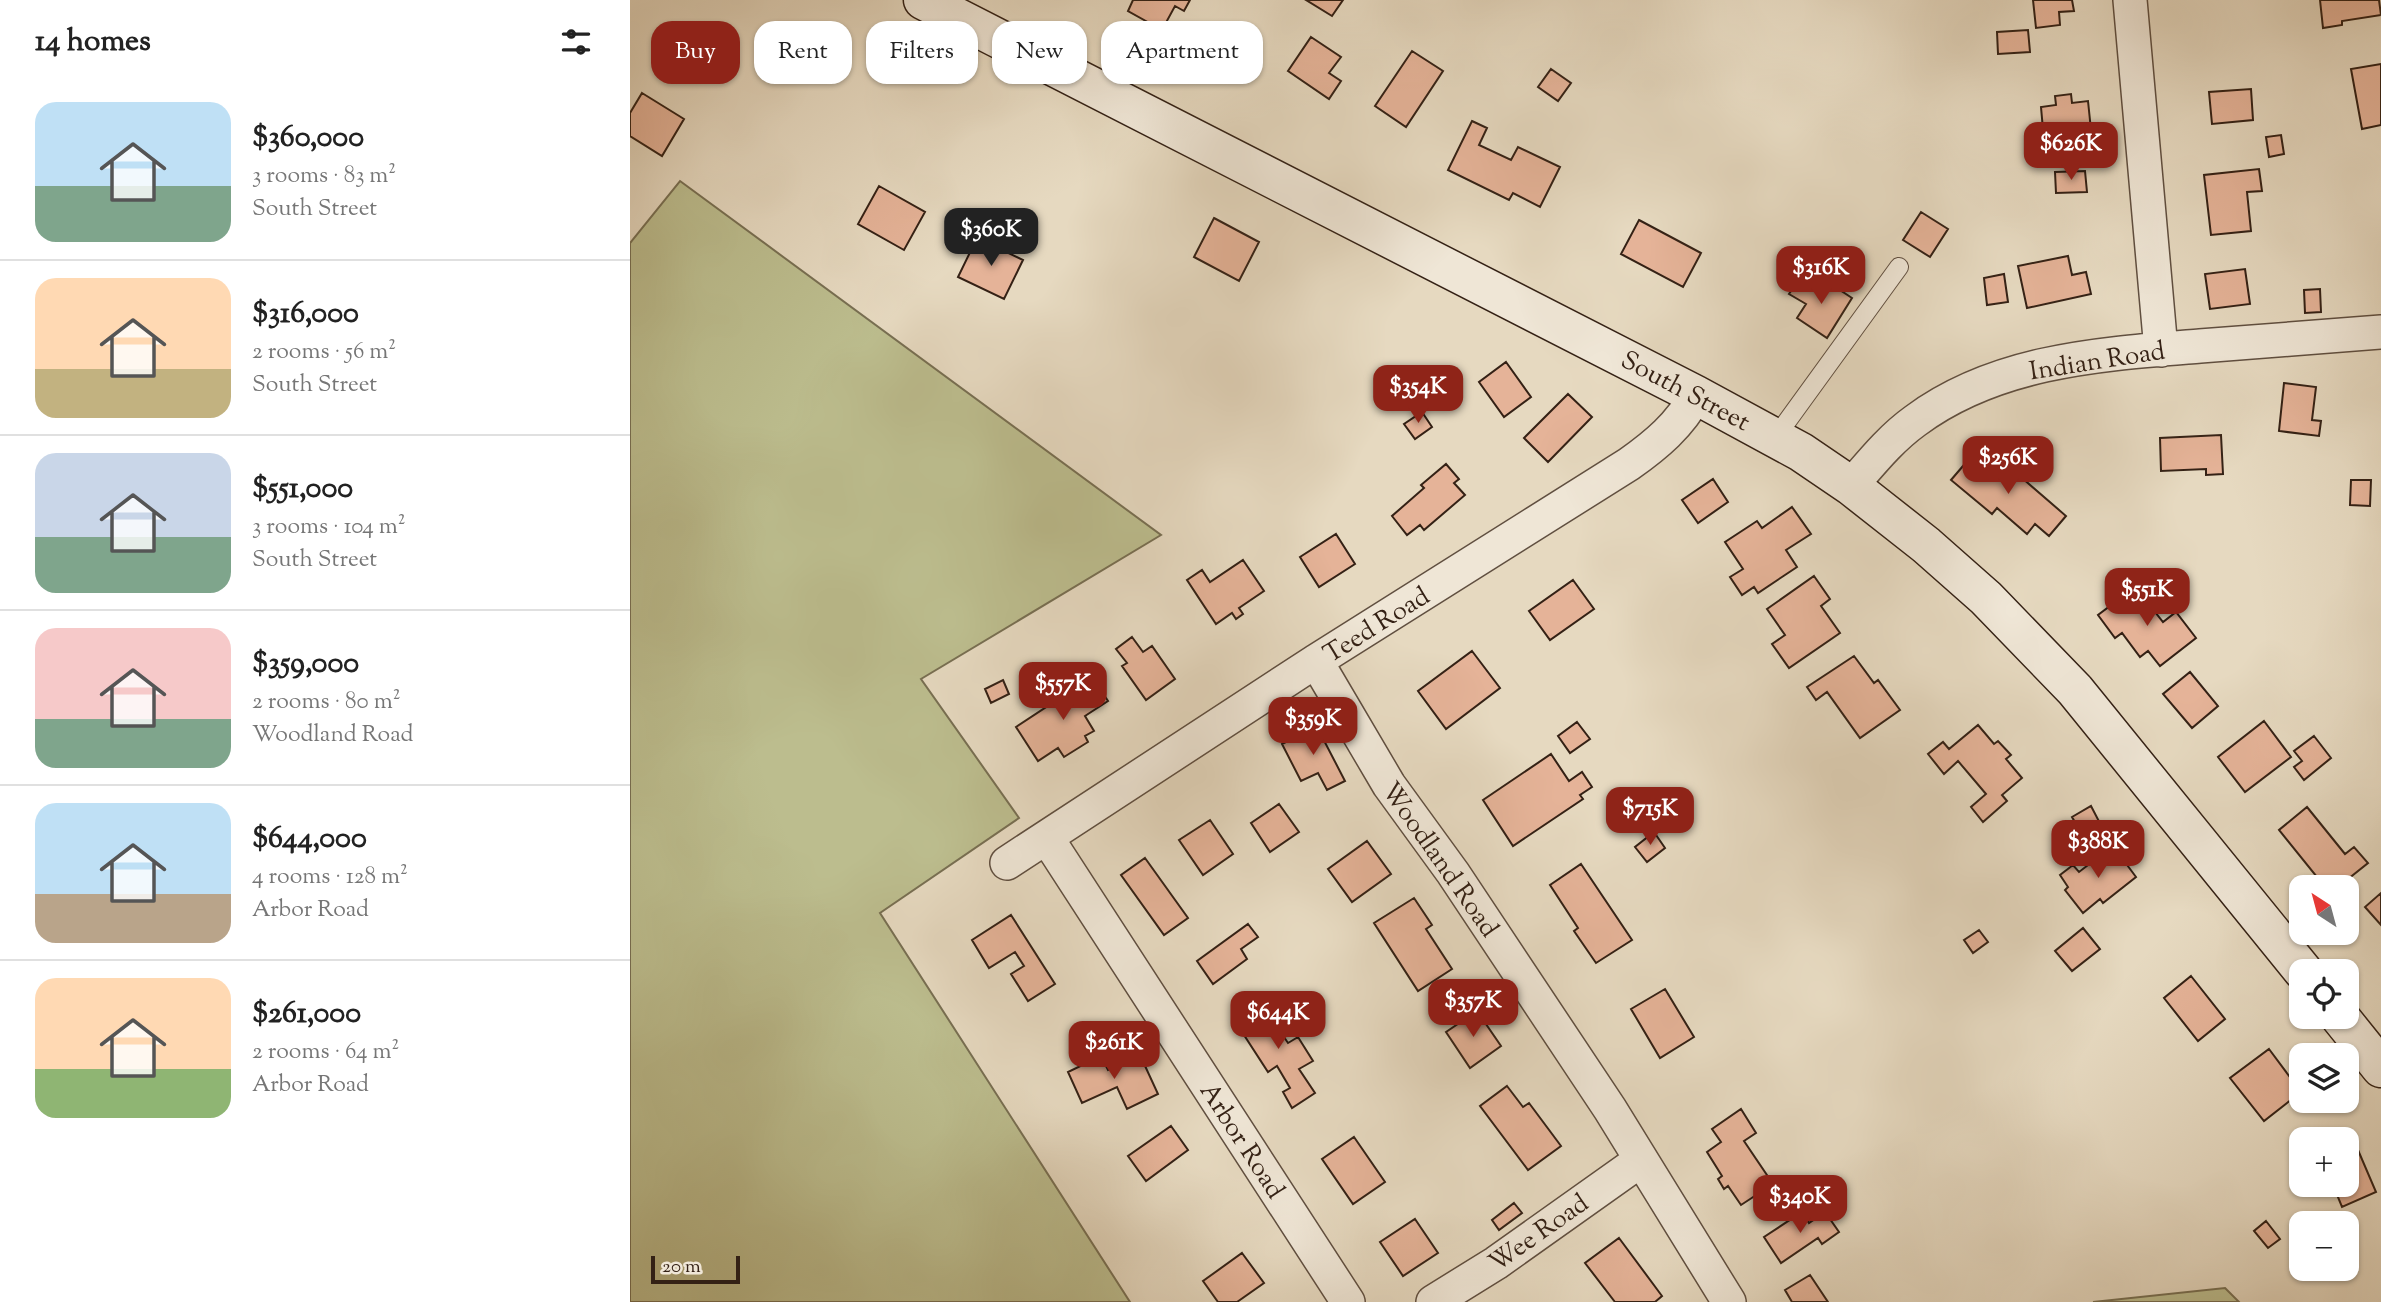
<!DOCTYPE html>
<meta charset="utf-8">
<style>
:root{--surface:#fff;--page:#f6f6f6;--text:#222;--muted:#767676;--line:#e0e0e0;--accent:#8f2418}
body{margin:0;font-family:"Sorts Mill Goudy",serif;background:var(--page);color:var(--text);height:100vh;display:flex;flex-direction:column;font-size:26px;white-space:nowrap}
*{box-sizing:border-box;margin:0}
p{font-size:23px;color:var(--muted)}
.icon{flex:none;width:38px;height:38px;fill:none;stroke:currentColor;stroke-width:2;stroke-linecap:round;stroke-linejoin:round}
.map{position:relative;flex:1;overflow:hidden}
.drawer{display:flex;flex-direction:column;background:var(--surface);width:630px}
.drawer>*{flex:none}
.guide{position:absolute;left:21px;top:21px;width:665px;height:63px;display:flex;gap:14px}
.needle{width:46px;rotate:324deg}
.tools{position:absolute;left:1659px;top:875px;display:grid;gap:14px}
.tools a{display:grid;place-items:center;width:70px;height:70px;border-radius:14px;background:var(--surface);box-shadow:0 2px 5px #0004;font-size:35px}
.scale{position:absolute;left:21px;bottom:18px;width:89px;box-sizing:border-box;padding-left:7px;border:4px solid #342115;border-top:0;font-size:19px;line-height:24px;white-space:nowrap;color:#342115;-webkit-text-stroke:5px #efe6d6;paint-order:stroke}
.price{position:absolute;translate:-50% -60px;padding:0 16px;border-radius:14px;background:var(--accent);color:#fff;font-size:23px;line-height:46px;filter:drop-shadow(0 2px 4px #0008)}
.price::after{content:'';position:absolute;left:50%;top:42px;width:21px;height:16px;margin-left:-10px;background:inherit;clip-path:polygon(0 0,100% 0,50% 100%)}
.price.active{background:#222;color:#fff}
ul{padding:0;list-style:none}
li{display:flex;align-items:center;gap:21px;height:175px;padding:0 35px}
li+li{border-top:2px solid var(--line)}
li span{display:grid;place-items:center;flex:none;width:196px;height:140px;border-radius:21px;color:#555}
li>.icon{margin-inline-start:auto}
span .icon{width:84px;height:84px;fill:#fffc;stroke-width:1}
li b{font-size:30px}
h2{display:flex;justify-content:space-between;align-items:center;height:84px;padding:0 35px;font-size:30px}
.pill{padding:0 24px;border-radius:21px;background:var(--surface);box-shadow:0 2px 5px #0004;font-size:24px;line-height:63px}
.pill.active{background:var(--accent);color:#fff}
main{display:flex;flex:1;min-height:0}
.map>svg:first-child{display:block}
</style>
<main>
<section class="drawer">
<h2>14 homes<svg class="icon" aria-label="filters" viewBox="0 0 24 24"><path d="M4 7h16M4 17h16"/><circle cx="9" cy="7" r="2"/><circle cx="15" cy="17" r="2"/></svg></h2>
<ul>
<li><span style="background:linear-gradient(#bfe0f5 60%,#7fa58c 0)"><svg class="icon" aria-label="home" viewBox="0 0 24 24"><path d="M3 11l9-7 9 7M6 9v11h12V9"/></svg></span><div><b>$360,000</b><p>3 rooms · 83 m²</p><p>South Street</p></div></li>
<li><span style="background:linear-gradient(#ffd9b3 65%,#c2b280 0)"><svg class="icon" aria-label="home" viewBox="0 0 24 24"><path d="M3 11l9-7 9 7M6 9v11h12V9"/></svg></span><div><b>$316,000</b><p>2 rooms · 56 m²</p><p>South Street</p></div></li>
<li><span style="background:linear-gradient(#c9d6e8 60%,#7fa58c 0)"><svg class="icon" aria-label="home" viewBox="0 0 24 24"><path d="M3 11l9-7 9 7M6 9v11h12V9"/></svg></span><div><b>$551,000</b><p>3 rooms · 104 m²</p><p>South Street</p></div></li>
<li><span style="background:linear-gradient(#f6c9c9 65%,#7fa58c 0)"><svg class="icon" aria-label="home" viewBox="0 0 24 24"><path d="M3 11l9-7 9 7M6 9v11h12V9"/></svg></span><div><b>$359,000</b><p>2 rooms · 80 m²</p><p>Woodland Road</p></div></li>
<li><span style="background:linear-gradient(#bfe0f5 65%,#b9a48a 0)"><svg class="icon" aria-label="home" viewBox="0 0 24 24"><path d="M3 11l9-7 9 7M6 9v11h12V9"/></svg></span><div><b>$644,000</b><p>4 rooms · 128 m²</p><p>Arbor Road</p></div></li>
<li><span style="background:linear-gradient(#ffd9b3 65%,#8fb573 0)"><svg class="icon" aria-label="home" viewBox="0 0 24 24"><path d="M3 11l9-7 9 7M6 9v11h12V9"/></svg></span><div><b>$261,000</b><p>2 rooms · 64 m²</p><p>Arbor Road</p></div></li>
</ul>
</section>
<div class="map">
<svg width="1751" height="1302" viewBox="0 0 1751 1302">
<rect width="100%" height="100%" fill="#e6d9c0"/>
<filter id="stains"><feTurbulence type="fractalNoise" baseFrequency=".00286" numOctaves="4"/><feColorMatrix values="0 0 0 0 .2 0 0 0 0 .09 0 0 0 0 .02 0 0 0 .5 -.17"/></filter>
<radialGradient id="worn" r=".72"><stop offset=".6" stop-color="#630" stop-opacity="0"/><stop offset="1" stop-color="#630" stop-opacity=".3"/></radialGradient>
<path fill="#bcbd8e" stroke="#786f52" stroke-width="2" d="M50 181 531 535 291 679 389 818 250 913 500 1302H0V243Z
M1595 1288 1609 1302H1463Z"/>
<path fill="#e5b398" stroke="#342115" stroke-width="2" d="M503 0H560L554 11 545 6 532 30 498 11Z
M676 0H713L702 16Z
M1403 0H1442L1444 11 1429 12 1430 25 1406 28Z
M1690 0H1749L1751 15 1712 21V25L1693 28Z
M1398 30 1400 52 1368 54 1367 32Z
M681 37 711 57 699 73 711 81 699 99 658 71Z
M782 51 813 71 776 127 745 106Z
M1751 64V125L1732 129 1721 69Z
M921 69 941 83 928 101 908 87Z
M1621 89 1623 120 1582 124 1579 92Z
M12 93 54 119 32 156 0 136V113Z
M1441 94 1442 103 1458 101 1464 159 1431 162 1428 139 1414 141 1411 107 1426 105 1425 96Z
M842 121 857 128 849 145 881 160 888 147 930 167 910 207 883 193 879 200 818 170Z
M1651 135 1654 154 1639 157 1636 137Z
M1629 169 1632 191 1617 192 1621 231 1581 235 1574 175Z
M1455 171 1457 192 1426 193 1425 172Z
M249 186 295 212 274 250 228 224Z
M1291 212 1318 229 1300 257 1273 240Z
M584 218 629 242 609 281 564 257Z
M1009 220 1071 253 1053 287 991 254Z
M347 238 393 260 374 299 328 277Z
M1438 256 1442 275 1456 272 1461 294 1397 308 1388 266Z
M1615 269 1620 304 1580 309 1575 274Z
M1374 274 1378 302 1357 305 1354 278Z
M1170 278 1190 291 1196 281 1222 298 1197 338 1167 318 1176 304 1159 294Z
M1690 289 1691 312 1675 313 1674 290Z
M876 362 901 397 874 417 849 382Z
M1654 383 1686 387 1682 420 1691 421 1689 436 1649 431Z
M938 394 962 417 918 462 894 438Z
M792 412 802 427 785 439 774 424Z
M1591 435 1593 474 1576 475V469L1531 471 1530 438Z
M1345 452 1377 479 1384 471 1436 516 1419 536 1405 524 1397 534 1367 508 1362 514 1321 480Z
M816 464 829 479 824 483 835 495 794 530 790 525 777 535 762 516 794 488 791 485Z
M1083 479 1098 502 1068 523 1052 500Z
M1721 480H1741L1740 506 1720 505Z
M1162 507 1181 534 1156 550 1167 567 1128 593 1124 587 1112 595 1100 577 1113 569 1095 542 1127 521 1132 528Z
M706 534 725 564 689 587 670 557Z
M613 560 634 591 609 608 613 614 606 619 602 613 586 624 557 580 572 570 580 582Z
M1184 576 1200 599 1191 606 1210 633 1159 668 1142 644 1155 635 1137 609Z
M943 580 964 609 920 640 899 611Z
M1507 589 1533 622 1546 612 1566 638 1530 666 1518 651 1510 657 1492 633 1485 638 1468 615 1480 606 1482 609Z
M502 637 513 652 522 646 545 679 516 700 492 666 497 663 486 649Z
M842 651 870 688 816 729 788 691Z
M1224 656 1244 683 1248 680 1270 710 1230 738 1197 692 1186 700 1177 687Z
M1560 672 1588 706 1562 728 1533 694Z
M462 677 478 701 455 716 464 731 455 736 458 742 434 757 428 748 408 761 386 727Z
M373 680 379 694 361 703 355 689Z
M1634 721 1661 757 1615 792 1588 757Z
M947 722 960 739 940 753 928 736Z
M670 725 674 733 687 727 715 781 697 790 688 773 671 781 652 744 664 738 659 731Z
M1348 725 1364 744 1368 741 1381 755 1376 759 1392 778 1372 795 1377 801 1353 822 1341 807 1356 794 1328 761 1314 774 1298 754 1313 742 1319 749Z
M1684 736 1701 758 1674 780 1664 767 1672 761 1664 751Z
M921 754 939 781 952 772 962 787 950 795 953 799 883 846 853 800Z
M649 804 669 832 640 852 621 823Z
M1461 806 1474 831 1456 841 1442 817Z
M1677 807 1715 854 1724 847 1738 863 1708 887H1695L1649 830Z
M580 820 603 854 573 875 549 840Z
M1024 832 1035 848 1017 862 1005 847Z
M737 841 761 874 722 902 698 869Z
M1483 846 1506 877 1473 903 1470 899 1453 913 1435 890 1438 887 1430 875 1443 865 1449 872Z
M515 858 558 918 534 935 491 875Z
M951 864 1002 940 966 963 944 931 948 928 920 885Z
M1751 893V925L1735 907Z
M784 898 802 925 796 929 822 969 788 991 744 923Z
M381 915 425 984 398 1001 381 974 394 966 385 952 359 968 342 940Z
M618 924 628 937 611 949 617 959 583 984 567 961Z
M1453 928 1470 949 1442 971 1425 951Z
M1349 930 1358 942 1343 953 1334 940Z
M1561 976 1595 1019 1568 1041 1534 998Z
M1035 989 1064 1037 1030 1058 1001 1009Z
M633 996 646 1017 642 1019 658 1043 668 1037 683 1061 669 1069 685 1093 662 1108 653 1092 660 1088 647 1066 638 1072 614 1035 623 1029 611 1010Z
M847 1011 871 1046 840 1068 816 1032Z
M1639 1049 1671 1092 1634 1121 1600 1078Z
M510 1055 528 1094 497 1109 487 1087 452 1103 438 1072 471 1056 478 1070Z
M877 1086 893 1107 899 1103 931 1146 898 1170 850 1106Z
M1111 1109 1126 1133 1114 1141 1143 1184 1111 1205 1098 1186 1094 1189 1088 1179 1092 1176 1077 1152 1091 1142 1082 1129Z
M541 1126 558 1150 516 1181 498 1156Z
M1722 1136 1746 1192 1712 1207 1703 1185H1717V1139H1714Z
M724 1137 755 1182 723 1204 692 1159Z
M884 1203 892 1213 869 1230 862 1220Z
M1172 1212 1179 1223 1195 1212 1209 1232 1192 1244 1188 1238 1151 1263 1134 1237Z
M785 1219 808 1253 773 1276 750 1242Z
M1636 1221 1650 1239 1638 1248 1624 1231Z
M989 1238 1032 1296 1025 1302H985L955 1263Z
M612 1253 634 1283 607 1302H588L573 1281Z
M1180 1275 1198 1302H1162L1155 1290Z"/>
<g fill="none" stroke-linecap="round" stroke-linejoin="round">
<g stroke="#604f40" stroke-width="20">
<path id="service" d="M1145 438 1269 267"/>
</g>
<g stroke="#604f40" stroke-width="36">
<path id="minor" d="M1500 0 1531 350
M1221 486C1241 463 1260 439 1285 421 1367 360 1472 354 1570 346 1630 341 1691 337 1751 332
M686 661 759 785 823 873 980 1109 1099 1302
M417 838 718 1302
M377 863 686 661 999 464C1026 445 1050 425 1066 395
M803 1302 866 1263 1011 1160"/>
</g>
<g stroke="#342115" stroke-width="41">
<path id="secondary" d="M293 0 1066 395 1171 452 1221 486 1296 545 1356 598 1445 690 1673 971
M1710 1017 1751 1068"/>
</g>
<use href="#service" stroke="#efe6d6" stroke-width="18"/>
<use href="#minor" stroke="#efe6d6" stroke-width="33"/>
<use href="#secondary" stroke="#efe6d6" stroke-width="38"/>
</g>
<g text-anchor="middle" stroke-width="5" stroke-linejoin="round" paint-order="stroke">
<g font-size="26" fill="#342115" stroke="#efe6d6">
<text transform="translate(1467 360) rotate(-9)" y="9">Indian Road</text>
<text transform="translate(1056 390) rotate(28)" y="9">South Street</text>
<text transform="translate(746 624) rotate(-32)" y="9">Teed Road</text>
<text transform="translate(811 859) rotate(55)" y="9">Woodland Road</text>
<text transform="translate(613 1140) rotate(57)" y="9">Arbor Road</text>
<text transform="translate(908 1232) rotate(-35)" y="9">Wee Road</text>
</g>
</g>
<rect width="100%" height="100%" filter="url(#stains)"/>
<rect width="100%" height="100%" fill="url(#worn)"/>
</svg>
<div class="tools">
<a><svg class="needle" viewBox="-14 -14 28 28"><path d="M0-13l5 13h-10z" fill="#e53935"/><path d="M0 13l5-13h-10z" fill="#767676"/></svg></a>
<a><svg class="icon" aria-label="locate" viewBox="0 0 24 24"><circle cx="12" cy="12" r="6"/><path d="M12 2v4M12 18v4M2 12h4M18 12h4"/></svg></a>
<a><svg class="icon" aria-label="layers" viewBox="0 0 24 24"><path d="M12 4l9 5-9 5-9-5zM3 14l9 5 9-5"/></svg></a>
<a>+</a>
<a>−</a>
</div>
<div class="scale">20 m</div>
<b class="price" style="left:1441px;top:182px">$626K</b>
<b class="price active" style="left:361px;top:268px">$360K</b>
<b class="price" style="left:1191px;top:306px">$316K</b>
<b class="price" style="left:788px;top:425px">$354K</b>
<b class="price" style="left:1378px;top:496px">$256K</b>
<b class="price" style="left:1517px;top:628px">$551K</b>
<b class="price" style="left:433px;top:722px">$557K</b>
<b class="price" style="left:683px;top:757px">$359K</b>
<b class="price" style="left:1020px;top:847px">$715K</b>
<b class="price" style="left:1468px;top:880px">$388K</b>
<b class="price" style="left:843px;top:1039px">$357K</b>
<b class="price" style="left:648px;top:1051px">$644K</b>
<b class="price" style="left:484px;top:1081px">$261K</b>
<b class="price" style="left:1170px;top:1235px">$340K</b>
<div class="guide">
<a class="pill active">Buy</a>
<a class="pill">Rent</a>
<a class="pill">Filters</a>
<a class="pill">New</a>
<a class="pill">Apartment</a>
</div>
</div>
</main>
